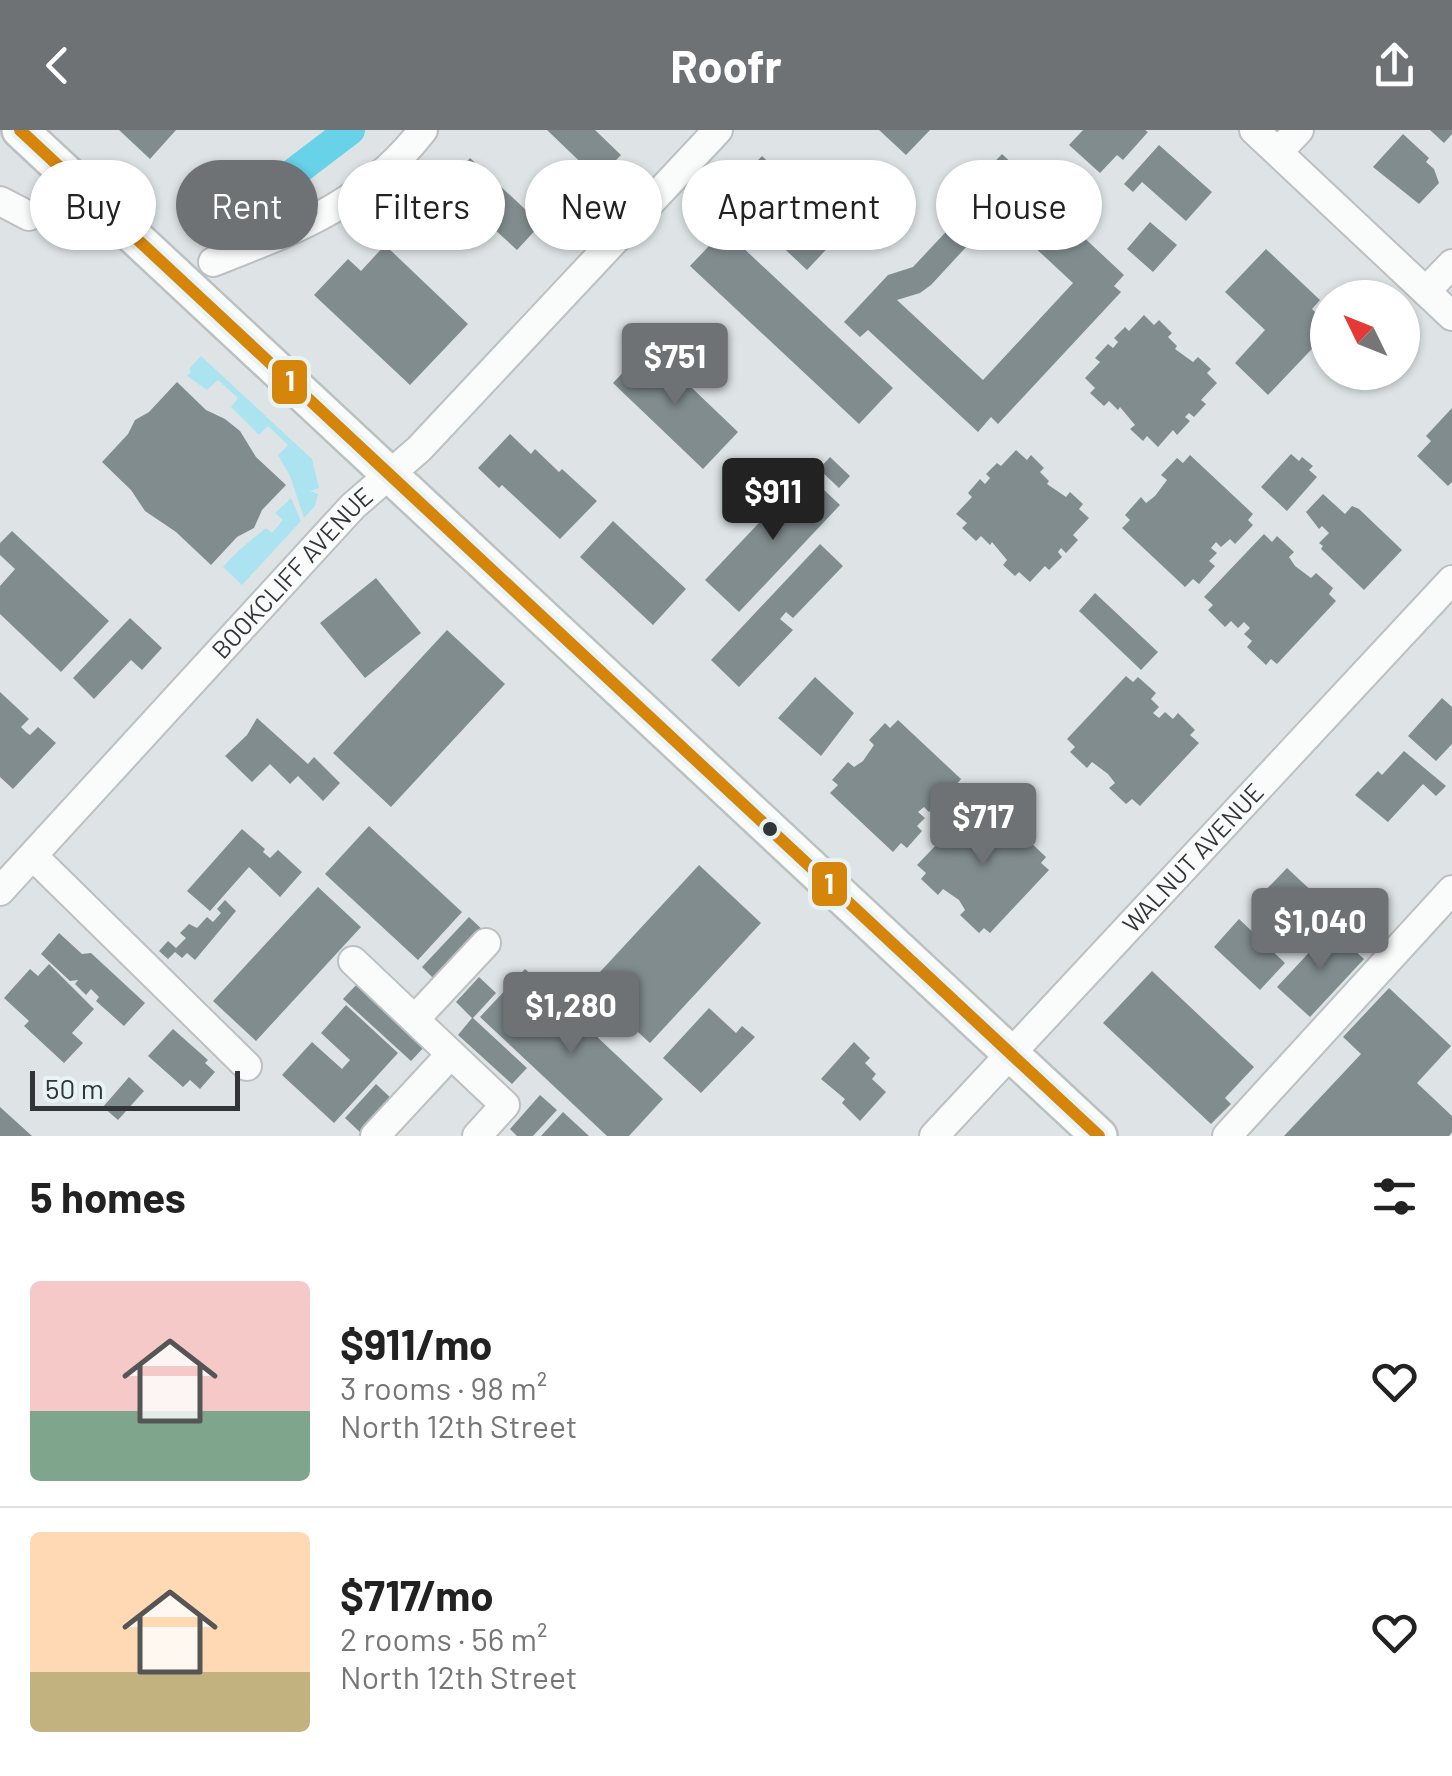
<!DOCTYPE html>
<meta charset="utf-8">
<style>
:root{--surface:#fff;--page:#f6f6f6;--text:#222;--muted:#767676;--line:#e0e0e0;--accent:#6e7274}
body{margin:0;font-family:Barlow,sans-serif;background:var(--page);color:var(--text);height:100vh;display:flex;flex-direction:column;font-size:38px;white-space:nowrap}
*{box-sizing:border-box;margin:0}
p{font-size:32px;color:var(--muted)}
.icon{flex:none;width:55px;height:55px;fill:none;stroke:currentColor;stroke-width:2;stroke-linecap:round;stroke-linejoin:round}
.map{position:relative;height:1006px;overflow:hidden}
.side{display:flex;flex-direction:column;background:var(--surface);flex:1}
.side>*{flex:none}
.banner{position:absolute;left:30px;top:30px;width:1392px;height:90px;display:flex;gap:20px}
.needle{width:65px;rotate:313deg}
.buttons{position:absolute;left:1310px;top:150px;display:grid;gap:20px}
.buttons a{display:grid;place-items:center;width:110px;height:110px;border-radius:50%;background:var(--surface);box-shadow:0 2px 8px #0004;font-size:50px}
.scale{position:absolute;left:30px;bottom:25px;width:210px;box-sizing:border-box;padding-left:10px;border:5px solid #313537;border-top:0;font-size:28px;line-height:35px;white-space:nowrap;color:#313537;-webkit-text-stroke:8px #e8f3f6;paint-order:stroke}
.price{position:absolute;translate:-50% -85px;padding:0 22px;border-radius:10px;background:var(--accent);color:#fff;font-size:32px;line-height:65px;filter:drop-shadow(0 2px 5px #0008)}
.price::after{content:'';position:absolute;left:50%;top:60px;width:30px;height:22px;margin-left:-15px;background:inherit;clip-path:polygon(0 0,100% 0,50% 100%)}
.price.active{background:#222;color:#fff}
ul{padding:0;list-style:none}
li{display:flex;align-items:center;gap:30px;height:250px;padding:0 30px}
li+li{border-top:2px solid var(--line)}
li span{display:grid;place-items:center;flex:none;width:280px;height:200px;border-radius:10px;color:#555}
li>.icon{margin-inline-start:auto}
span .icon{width:120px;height:120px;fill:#fffc;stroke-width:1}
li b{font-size:42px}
h2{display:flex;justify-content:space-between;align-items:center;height:120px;padding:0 30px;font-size:42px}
.chip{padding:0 35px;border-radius:45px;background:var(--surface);box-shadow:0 2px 8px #0004;font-size:35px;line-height:90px}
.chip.active{background:var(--accent);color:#fff}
header{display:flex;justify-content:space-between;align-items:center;height:130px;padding:0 30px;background:var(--accent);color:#fff;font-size:45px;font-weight:700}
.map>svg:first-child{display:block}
</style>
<header><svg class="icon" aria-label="back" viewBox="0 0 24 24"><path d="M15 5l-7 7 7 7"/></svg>Roofr<svg class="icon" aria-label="share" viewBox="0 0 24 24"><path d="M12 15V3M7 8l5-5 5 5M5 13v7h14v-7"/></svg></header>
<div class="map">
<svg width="1452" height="1006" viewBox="0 0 1452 1006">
<rect width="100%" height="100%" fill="#dee4e5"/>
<path fill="#abe3f1" d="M201 226 312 329 319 358 310 361 318 364 315 376 304 388 290 346 278 325 288 315 268 296 259 305 231 277 238 268 218 250 207 260 187 246 191 242 189 239Z
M291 368 301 391 242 455 223 437C236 422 250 411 266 398L272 403 283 390 275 383Z"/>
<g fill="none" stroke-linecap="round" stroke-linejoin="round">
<path stroke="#68d2e8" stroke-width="30" d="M198 84 283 51 350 0"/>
</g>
<path fill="#818c8f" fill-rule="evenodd" d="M119 0H176L150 29Z
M547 0H595L621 25 598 49Z
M879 0H930L906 25Z
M1083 0H1145L1148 2 1123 30 1117 25 1100 43 1069 15Z
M1430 0H1452V4L1444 13Z
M1403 4 1429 28 1426 32 1434 39 1439 53 1419 74 1373 37Z
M1159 15 1212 62 1186 91 1142 52 1133 62 1124 54Z
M1002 24 1018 39 1015 43 1124 145 1114 156 1121 162 998 294 991 287 978 302 868 200 860 207 844 192 888 145 913 137 957 90 962 66ZM987 73 1073 153 983 250 897 170 920 163 931 155 980 102Z
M762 26 792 54 799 47 849 95 807 140 755 91 759 87 730 59Z
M470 28 541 94 517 120 445 54Z
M1150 92 1177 115 1153 142 1127 119Z
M724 100 893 258 859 294 690 136Z
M385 115 468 194 410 255 314 165 348 129 361 141Z
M1266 119 1320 170 1312 179 1328 195V202L1268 265 1235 233 1265 200 1225 162Z
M1144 185 1154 195 1159 190 1172 203 1168 207 1177 216 1175 219 1193 232 1198 227 1211 239 1207 243 1217 253 1201 270 1206 274 1194 287 1189 283 1185 287 1190 291 1177 305 1173 300 1158 317 1147 306 1143 311 1130 299 1135 295 1120 277 1118 280 1109 271 1104 276 1090 263 1095 258 1085 248 1100 232 1095 228 1108 214 1113 218 1118 212 1114 208 1125 197 1129 201Z
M648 216 738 302 703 339 613 253Z
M177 252 206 280 225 289 240 301 256 327 286 355 262 380 254 398 237 407 211 435 176 402 145 381 131 360 102 332 128 304 135 290 149 282Z
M1452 278V352L1448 356 1417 326 1431 311 1426 306Z
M510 304 531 324 535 319 559 342 562 339 597 371 560 409 502 355 499 358 478 338Z
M1016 320 1027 330 1031 325 1044 338 1040 342 1049 351 1047 354 1066 367 1070 362 1083 374 1079 379 1089 388 1073 405 1078 410 1066 423 1061 418 1058 422 1062 427 1049 440 1045 436 1030 452 1019 442 1015 446 1003 435 1007 430 992 412 990 415 981 406 976 411 962 398 967 393 956 384 972 367 968 363 980 349 985 354 990 348 986 344 997 333 1001 336Z
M1291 324 1299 331 1302 327 1313 336 1309 340 1317 347 1287 381 1261 357Z
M1190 325 1253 384 1248 390 1253 395 1235 414 1230 409 1221 417 1216 412 1211 418 1217 423 1209 431 1215 436 1199 454 1193 449 1185 457 1122 398 1130 390 1125 385 1141 367 1146 373 1155 366 1167 350 1161 345 1177 328 1183 333Z
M830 327 850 346 839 358 819 339Z
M806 343 840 375 739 482 705 450Z
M1323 364 1345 384 1352 376 1359 379 1402 420 1364 460 1321 419 1323 416 1319 413 1329 403 1322 396 1319 399 1306 382Z
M613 391 686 459 653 495 580 427Z
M12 401 109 491 61 542 0 484V456L15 439 0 425V413Z
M1264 404 1272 412 1277 406 1294 422 1289 427 1295 436 1311 448 1316 443 1333 458 1329 464 1336 471 1277 534 1271 529 1266 535 1247 517 1252 511 1244 504 1250 498 1244 492 1238 498 1231 491 1225 497 1208 480 1213 475 1204 467Z
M820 414 843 436 793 488 786 482 780 489 793 500 739 557 711 530Z
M376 448 421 503 365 548 320 493Z
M1095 463 1158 522 1141 540 1079 481Z
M130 488 162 518 142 540 131 530 94 569 73 548Z
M447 500 505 554 391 677 333 623Z
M1126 546 1133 552 1138 547 1156 563 1151 569 1159 577 1153 583 1159 588 1165 582 1173 589 1178 583 1195 600 1190 605 1199 613 1140 676 1132 669 1126 674 1109 658 1115 653 1108 644 1092 632 1087 638 1070 622 1075 617 1067 609Z
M815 547 854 583 821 626 778 588Z
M0 562 29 589 21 597 27 603 30 605 38 597 56 613 13 659 0 647Z
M1442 568 1452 577V614L1436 631 1408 606Z
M257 588 308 634 314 627 340 653 323 671 298 646 290 654 270 634 252 652 225 626 247 605Z
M898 590 961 649 956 655 961 660 943 679 937 674 929 682 924 677 918 682 925 688 917 696 922 701 907 718 901 713 893 722 830 663 838 655 832 650 848 632 854 637 863 631 874 615 869 610 885 593 890 598Z
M1404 621 1446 656 1436 666 1423 654 1388 692 1355 665 1378 641 1382 645Z
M977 672 985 680 990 675 1007 691 1002 696 1010 704 1002 712 1008 718 1016 709 1024 717 1029 711 1046 727 1041 733 1049 740 990 803 984 798 979 803 960 785 965 780 959 770 943 759 938 765 921 749 926 743 917 735Z
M369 696 462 782 418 830 325 744Z
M242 699 265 719 263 722 270 728 278 720 302 742 280 767 249 737 210 781 187 761Z
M699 735 761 793 650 913 587 856Z
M1287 738 1333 781 1308 808 1261 765Z
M318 757 361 797 256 911 213 871Z
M225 770 236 781 195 830 187 823 182 828 175 822 168 829 159 821 168 811 176 818 186 808 180 803 189 794 197 798 207 787 213 792 221 783 217 779Z
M469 787 486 803 438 853 422 837Z
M1239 789 1285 833 1260 860 1214 817Z
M1331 799 1364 829 1310 887 1277 857Z
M59 803 82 824 91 823 145 873 124 896 96 871 99 867 91 859 86 865 75 854 78 850 70 851 41 824Z
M49 834 94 879 72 903 83 913 64 933 24 896 29 891 4 868 30 839 38 846Z
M525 839 663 969 629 1006H607L480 887Z
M1152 841 1254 937 1225 968 1231 974 1211 994 1103 893Z
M479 847 496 863 473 888 527 938 512 954 458 905 472 888 456 872Z
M358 853 426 915 411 931 343 869Z
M1389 858 1451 916 1417 953 1452 986V1002L1449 1006H1284L1361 924 1343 907Z
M346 875 398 923 334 993 282 945 312 912 342 939 350 930 321 903Z
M709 878 736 903 742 896 755 907 701 963 663 928Z
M173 899 208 930 205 933 215 942 200 959 190 950 183 957 148 926Z
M854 912 870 928 865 933 876 944 872 949 886 962 860 991 842 973 845 969 821 949Z
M129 947 144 961 118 990 103 977Z
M376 954 392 969 361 1003 345 988Z
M540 965 557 980 533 1006H517L510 999Z
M0 977 32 1006H0Z
M563 982 589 1006H541Z"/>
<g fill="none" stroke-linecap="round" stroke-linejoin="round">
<g stroke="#bbc0c1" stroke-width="32">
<g id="minor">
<path d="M1254 0 1452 186"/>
<path d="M1278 22 1299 0"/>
<path d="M0 71 29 86"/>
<path d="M213 132C297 99 366 74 423 0"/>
<path d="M1426 161 1452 134"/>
<path d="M33 726 247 936"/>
<path id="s1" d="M0 761 353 376 419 319 718 0"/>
<path d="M353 831 451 924"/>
<path d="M415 889 486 813"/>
<path d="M375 1006 451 924 505 975 477 1006"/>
<path id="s2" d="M934 1006 1452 450"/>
<path d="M1227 1006 1452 760"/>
</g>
</g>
<g stroke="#bbc0c1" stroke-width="40">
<path id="major" d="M20 0 1099 1006"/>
</g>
<use href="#minor" stroke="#fafbfb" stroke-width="28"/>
<use href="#major" stroke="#fafbfb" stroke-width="35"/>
<g stroke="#e8f3f6" stroke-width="20">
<path id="bus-1" d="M20 0 1099 1006"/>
</g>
<use href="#bus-1" stroke="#d6850b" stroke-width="12"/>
</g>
<circle fill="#313537" stroke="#e8f3f6" stroke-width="4" cx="770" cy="699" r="9"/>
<g text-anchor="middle" stroke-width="10" stroke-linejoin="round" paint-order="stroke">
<g font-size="25" fill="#313537" stroke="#e8f3f6">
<text dy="9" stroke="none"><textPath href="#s1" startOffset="432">BOOKCLIFF AVENUE</textPath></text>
<text dy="9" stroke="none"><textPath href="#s2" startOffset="380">WALNUT AVENUE</textPath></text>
</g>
</g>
<g stroke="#e8f3f6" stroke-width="4">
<rect x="270" y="228" width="39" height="48" rx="10" fill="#d6850b"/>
<rect x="810" y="730" width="39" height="48" rx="10" fill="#d6850b"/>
</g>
<g font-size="28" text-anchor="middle" font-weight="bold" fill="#fff">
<text x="290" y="261">1</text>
<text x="829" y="764">1</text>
</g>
</svg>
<div class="buttons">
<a><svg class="needle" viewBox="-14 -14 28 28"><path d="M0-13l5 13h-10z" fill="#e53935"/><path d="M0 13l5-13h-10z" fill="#767676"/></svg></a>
</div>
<div class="scale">50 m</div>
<b class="price" style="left:675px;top:278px">$751</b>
<b class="price active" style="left:773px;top:413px">$911</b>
<b class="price" style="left:983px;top:738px">$717</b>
<b class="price" style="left:1320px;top:843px">$1,040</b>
<b class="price" style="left:571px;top:927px">$1,280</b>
<div class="banner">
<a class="chip">Buy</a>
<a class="chip active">Rent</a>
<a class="chip">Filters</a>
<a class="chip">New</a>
<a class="chip">Apartment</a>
<a class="chip">House</a>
</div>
</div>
<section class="side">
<h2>5 homes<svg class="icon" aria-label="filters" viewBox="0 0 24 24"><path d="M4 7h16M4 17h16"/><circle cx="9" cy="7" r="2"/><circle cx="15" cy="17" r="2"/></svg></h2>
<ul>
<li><span style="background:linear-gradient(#f6c9c9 65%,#7fa58c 0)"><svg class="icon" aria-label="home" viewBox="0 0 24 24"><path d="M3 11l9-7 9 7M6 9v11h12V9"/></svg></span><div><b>$911/mo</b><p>3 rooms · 98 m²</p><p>North 12th Street</p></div><svg class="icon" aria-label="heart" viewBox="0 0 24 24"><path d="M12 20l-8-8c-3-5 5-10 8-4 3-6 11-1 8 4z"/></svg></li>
<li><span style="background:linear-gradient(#ffd9b3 70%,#c2b280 0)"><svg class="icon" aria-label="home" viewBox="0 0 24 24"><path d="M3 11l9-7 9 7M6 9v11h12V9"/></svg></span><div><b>$717/mo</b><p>2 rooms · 56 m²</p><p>North 12th Street</p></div><svg class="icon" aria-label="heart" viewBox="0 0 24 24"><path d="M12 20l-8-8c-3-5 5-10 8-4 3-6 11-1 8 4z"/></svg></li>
</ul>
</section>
